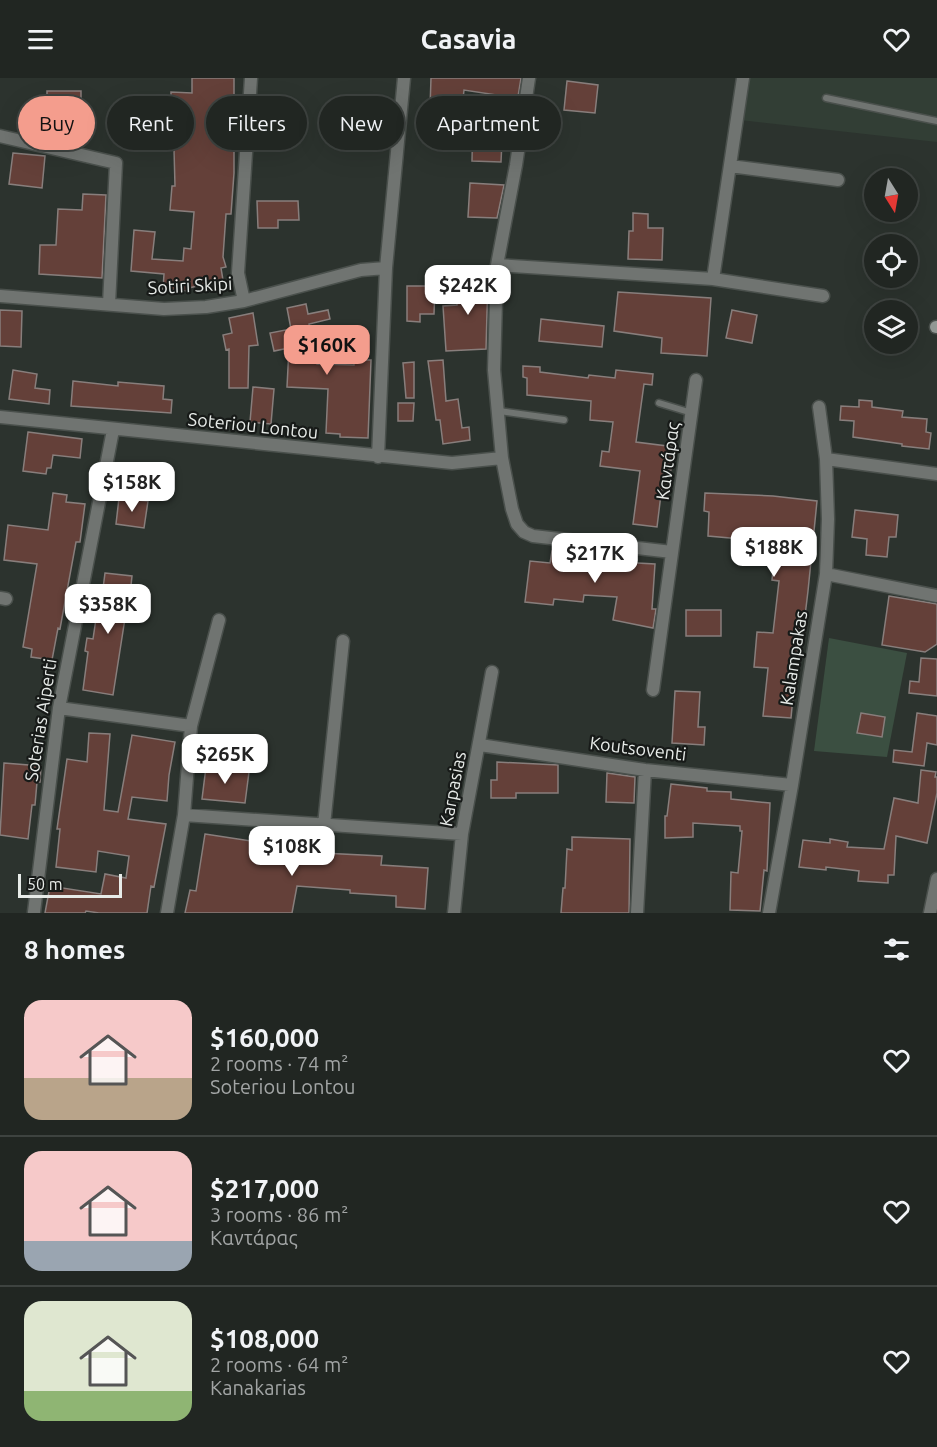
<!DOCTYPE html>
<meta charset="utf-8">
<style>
:root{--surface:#212622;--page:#2d322f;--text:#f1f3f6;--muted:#a2a5a5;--line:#3e4340;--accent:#f49d8d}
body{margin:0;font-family:Ubuntu,sans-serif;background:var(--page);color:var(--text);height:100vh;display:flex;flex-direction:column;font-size:22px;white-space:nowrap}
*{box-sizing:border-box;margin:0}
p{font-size:20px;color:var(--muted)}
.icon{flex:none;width:33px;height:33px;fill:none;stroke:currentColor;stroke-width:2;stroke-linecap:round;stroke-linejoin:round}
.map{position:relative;height:835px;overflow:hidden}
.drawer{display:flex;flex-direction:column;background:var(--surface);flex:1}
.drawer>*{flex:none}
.hud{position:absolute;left:18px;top:18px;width:600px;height:54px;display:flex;gap:12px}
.needle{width:39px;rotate:169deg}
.fabs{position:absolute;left:864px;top:90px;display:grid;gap:12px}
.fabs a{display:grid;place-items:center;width:54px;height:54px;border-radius:50%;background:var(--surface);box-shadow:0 6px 24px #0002,0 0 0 2px var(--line);font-size:30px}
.scale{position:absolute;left:18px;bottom:15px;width:104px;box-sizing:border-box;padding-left:6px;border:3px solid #e7ebe8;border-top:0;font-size:16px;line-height:21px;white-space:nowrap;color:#e7ebe8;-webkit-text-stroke:4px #171a18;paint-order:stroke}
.price{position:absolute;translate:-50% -51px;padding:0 14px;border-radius:12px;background:#fff;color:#222;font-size:20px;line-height:39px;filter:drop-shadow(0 2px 3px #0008)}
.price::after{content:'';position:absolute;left:50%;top:36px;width:18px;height:14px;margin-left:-9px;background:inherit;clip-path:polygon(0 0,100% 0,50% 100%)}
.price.selected{background:var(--accent);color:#111}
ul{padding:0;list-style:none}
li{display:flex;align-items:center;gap:18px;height:150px;padding:0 24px}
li+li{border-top:2px solid var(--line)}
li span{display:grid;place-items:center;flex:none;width:168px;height:120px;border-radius:18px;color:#555}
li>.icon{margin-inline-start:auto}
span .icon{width:72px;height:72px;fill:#fffc;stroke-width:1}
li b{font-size:26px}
h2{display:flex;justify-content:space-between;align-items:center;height:72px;padding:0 24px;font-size:26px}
.tag{padding:0 21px;border-radius:27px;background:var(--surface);box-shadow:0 6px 24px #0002,0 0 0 2px var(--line);font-size:21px;line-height:54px}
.tag.selected{background:var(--accent);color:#111}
header{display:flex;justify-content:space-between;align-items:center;height:78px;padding:0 24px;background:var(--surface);font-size:27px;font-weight:700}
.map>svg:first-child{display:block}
</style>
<header><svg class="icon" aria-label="menu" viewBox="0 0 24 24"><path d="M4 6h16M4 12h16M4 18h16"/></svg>Casavia<svg class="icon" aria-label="heart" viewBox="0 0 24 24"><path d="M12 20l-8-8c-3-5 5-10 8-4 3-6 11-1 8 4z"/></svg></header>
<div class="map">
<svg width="937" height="835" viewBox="0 0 937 835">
<rect width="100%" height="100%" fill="#2c332e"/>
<path fill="#323e35" d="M746 0H937V64L740 42Z"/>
<path fill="#3b4f41" d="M829 560 907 575 887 679 814 673Z"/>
<path fill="#644039" stroke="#887e7c" stroke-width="1.5" d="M192 0H234V30H237V57H234V95L231 136H226L223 179 226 189 221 190 223 202 189 210 188 213 163 211 164 196 131 193 134 152 155 154 152 181 183 183 184 170 191 171 194 134 170 132 172 108H175L174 71H176L177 25H171V14L192 15Z
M431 0H521L514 43 507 42 510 19 464 12 462 30H430Z
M567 3 598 7 595 35 564 32Z
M47 13H81V52H47Z
M473 40 503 41 501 84 472 83Z
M13 75 45 78 42 110 9 106Z
M470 105 504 107 497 140 468 139Z
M83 116 106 117 102 200 39 196 40 167H56L58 131 82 132Z
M257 123H298L299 142H278V150H258Z
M633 135 648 136V150H663L662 182 628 181 629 153H633Z
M480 197H488L486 271 446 273 443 228 457 227V201H480Z
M407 208H435L434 236H420V244L407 243Z
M618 214 711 220 707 278 661 275 662 260 614 253Z
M306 226 308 236 328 232 330 241 309 246 317 286 354 287V282H371L368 360 340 359V356L326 355 328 311 287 309 289 270 274 273 270 255 291 251 287 230Z
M0 232 22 233 21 269 0 268Z
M732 232 757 237 752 265 726 260Z
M253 235 258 267 249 268 248 310H229V271L226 272 223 257 232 255 229 240Z
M541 241 604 248 602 269 539 263Z
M443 282 446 323 458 321 462 350 469 349 470 362 443 366 440 342H436L428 283Z
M414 284V320H406L403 285Z
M523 288 540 289V294L588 300 589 297 615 300 616 292 653 296 652 307 644 306 636 364 675 369 671 392H664L657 449 633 446 640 393 600 388 602 373 609 374 613 344 590 342 591 323 527 317V300L523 299Z
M13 292 37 296 35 310 50 312 49 326 9 321Z
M73 303 118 308V304L164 308 163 321 172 322 171 335 71 328Z
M253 309 274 311 271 346 250 344Z
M859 322 872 323V329L903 333 902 339 927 341 926 354 931 355 929 371 902 368V366L853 359 854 343 840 342 841 328 859 329Z
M398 325H414L413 343H398Z
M28 354 82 361 80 380 53 377 51 390H47L46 396 23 393Z
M53 415 67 417 66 424 85 426 80 464H76L60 551 58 550 52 582 31 579 32 571 23 569 37 486 4 482 8 447 48 452Z
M705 415 773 418 817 423 808 513 804 546 800 545 791 640 763 638 768 590 754 589 757 554 773 555 779 503 772 502 776 464 708 458 709 434 704 433Z
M119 420 148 423 144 450 116 446Z
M855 432 898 437 896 459H889L887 479 866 477 867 461 852 459Z
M552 473 620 480 619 484 655 486 652 531H656L653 550 613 542 617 519 584 517 583 524 554 521 553 527 525 524 530 483 550 485Z
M105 495 132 498 130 517 135 518 133 535 126 534 113 617 83 612 88 574 85 573 87 560 93 561 97 534H100Z
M889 518 937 526V566L925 574 882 567Z
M686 532H721V558H686Z
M921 580 937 581V618L909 615 910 603 919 604Z
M675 613 700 614 698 649H705L704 667 672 665Z
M861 635 885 639 882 659 857 655Z
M917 635 937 638V667L927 665 924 688 893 684 894 672 912 674Z
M89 655 110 656 104 732 118 734 132 657 175 664 169 697 167 723 132 719 128 741 166 746 154 809 151 808 147 835H99L86 833 85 835H45L50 808 101 816 105 796 126 800 129 778 98 773 96 794 56 789 60 751H57L67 681 87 684Z
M497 684 558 687V715H516V720H491V702H497Z
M4 685 41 688 40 704H37L35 727H32L28 761 0 757Z
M206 689 249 694 245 725 202 721Z
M921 692 936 694 935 699H937V715L927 765 896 758 894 797H888V805L858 803 859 793 826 789V792L799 789 803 762 830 765V761L848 764 847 769 884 771 894 720 918 725Z
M607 695 635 699 634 725 606 724Z
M671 706 707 710V713L731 714V721L770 725 767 793 764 792 760 833 730 832 731 794 738 795 742 753H740V748L693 745V759L665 760V738H667Z
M205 756 303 771 302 774 382 778 381 787 428 790 425 831 396 829V818L350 815V812L297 808 292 835H185L190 812 196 813Z
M572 759 630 761 629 835H561L563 810H565L567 771 572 772Z"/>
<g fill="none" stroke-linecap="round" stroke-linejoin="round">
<g stroke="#4a504c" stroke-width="9">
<path id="lane" d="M826 20 937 43
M659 325 692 335
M499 333 564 342"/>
</g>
<g stroke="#4a504c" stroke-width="15">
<path id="street" d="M529 0 516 87 497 187 494 292 502 380 512 431 517 446 524 454 533 458 672 474
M0 58 116 85 109 226
M730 88 838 102
M497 187 713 201 823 218
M713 201 743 0
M0 218 164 231 206 229 244 223 361 192 386 190
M244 223 238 195 251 0
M0 339 452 385 502 380
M378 379 386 190 404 0
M826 381 937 396
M826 496 937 518
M0 520 6 521
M653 612 696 302
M59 630 191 648
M480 667 645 692 792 707
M184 737 462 756
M324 747 343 563
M34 834 59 630 113 352
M167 835 184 737 191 648 219 542
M454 835 462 756 492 594
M637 835 645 692
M769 835 792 707 826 496 828 441 826 381 819 329
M930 835 937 801"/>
</g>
<g stroke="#4a504c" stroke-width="15">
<path id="secondary" d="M936 249H937"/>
</g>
<use href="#lane" stroke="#707471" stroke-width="6"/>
<use href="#street" stroke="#707471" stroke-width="12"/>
<use href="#secondary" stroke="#939995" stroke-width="12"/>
</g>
<g text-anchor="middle" stroke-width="4.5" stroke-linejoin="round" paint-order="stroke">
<g font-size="18" fill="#e7ebe8" stroke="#171a18">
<text transform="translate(190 208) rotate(-3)" y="6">Sotiri Skipi</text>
<text transform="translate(253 348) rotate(6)" y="6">Soteriou Lontou</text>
<text transform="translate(668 383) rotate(-82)" y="6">Καντάρας</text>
<text transform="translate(794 580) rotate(-81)" y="6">Kalampakas</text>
<text transform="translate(41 642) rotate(-81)" y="6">Soterias Aiperti</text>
<text transform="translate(638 671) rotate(7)" y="6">Koutsoventi</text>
<text transform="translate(453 711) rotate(-79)" y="6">Karpasias</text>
</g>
</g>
</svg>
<div class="fabs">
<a><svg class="needle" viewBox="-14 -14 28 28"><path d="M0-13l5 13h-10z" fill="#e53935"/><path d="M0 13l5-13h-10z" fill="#a2a5a5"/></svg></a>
<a><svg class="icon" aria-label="locate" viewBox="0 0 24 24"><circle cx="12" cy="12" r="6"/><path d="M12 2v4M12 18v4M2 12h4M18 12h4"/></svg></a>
<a><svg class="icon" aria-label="layers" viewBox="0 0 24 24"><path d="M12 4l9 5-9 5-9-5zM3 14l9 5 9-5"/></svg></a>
</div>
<div class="scale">50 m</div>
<b class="price" style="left:468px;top:238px">$242K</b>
<b class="price selected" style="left:327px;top:298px">$160K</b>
<b class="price" style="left:132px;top:435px">$158K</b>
<b class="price" style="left:774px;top:500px">$188K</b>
<b class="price" style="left:595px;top:506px">$217K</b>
<b class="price" style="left:108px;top:557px">$358K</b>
<b class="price" style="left:225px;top:707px">$265K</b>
<b class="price" style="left:292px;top:799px">$108K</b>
<div class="hud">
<a class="tag selected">Buy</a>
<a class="tag">Rent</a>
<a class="tag">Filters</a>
<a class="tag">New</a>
<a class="tag">Apartment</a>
</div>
</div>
<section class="drawer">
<h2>8 homes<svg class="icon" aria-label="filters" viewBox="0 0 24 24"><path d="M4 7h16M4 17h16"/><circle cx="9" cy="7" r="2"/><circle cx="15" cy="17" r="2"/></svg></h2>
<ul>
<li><span style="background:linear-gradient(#f6c9c9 65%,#b9a48a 0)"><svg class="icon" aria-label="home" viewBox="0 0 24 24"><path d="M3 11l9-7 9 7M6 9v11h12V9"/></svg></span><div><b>$160,000</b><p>2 rooms · 74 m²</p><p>Soteriou Lontou</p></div><svg class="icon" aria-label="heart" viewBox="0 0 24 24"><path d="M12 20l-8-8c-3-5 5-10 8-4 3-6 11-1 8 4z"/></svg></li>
<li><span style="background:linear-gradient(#f6c9c9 75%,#9aa5b1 0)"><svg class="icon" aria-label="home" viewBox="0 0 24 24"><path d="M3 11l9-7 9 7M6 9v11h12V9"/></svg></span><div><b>$217,000</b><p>3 rooms · 86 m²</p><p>Καντάρας</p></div><svg class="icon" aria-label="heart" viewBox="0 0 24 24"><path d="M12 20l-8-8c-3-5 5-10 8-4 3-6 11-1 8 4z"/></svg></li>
<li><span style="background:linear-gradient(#dfe7d0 75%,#8fb573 0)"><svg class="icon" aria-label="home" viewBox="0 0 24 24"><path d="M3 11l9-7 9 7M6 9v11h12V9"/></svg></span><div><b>$108,000</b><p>2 rooms · 64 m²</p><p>Kanakarias</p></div><svg class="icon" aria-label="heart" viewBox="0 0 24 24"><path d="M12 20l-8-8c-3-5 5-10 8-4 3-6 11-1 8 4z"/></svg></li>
</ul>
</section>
